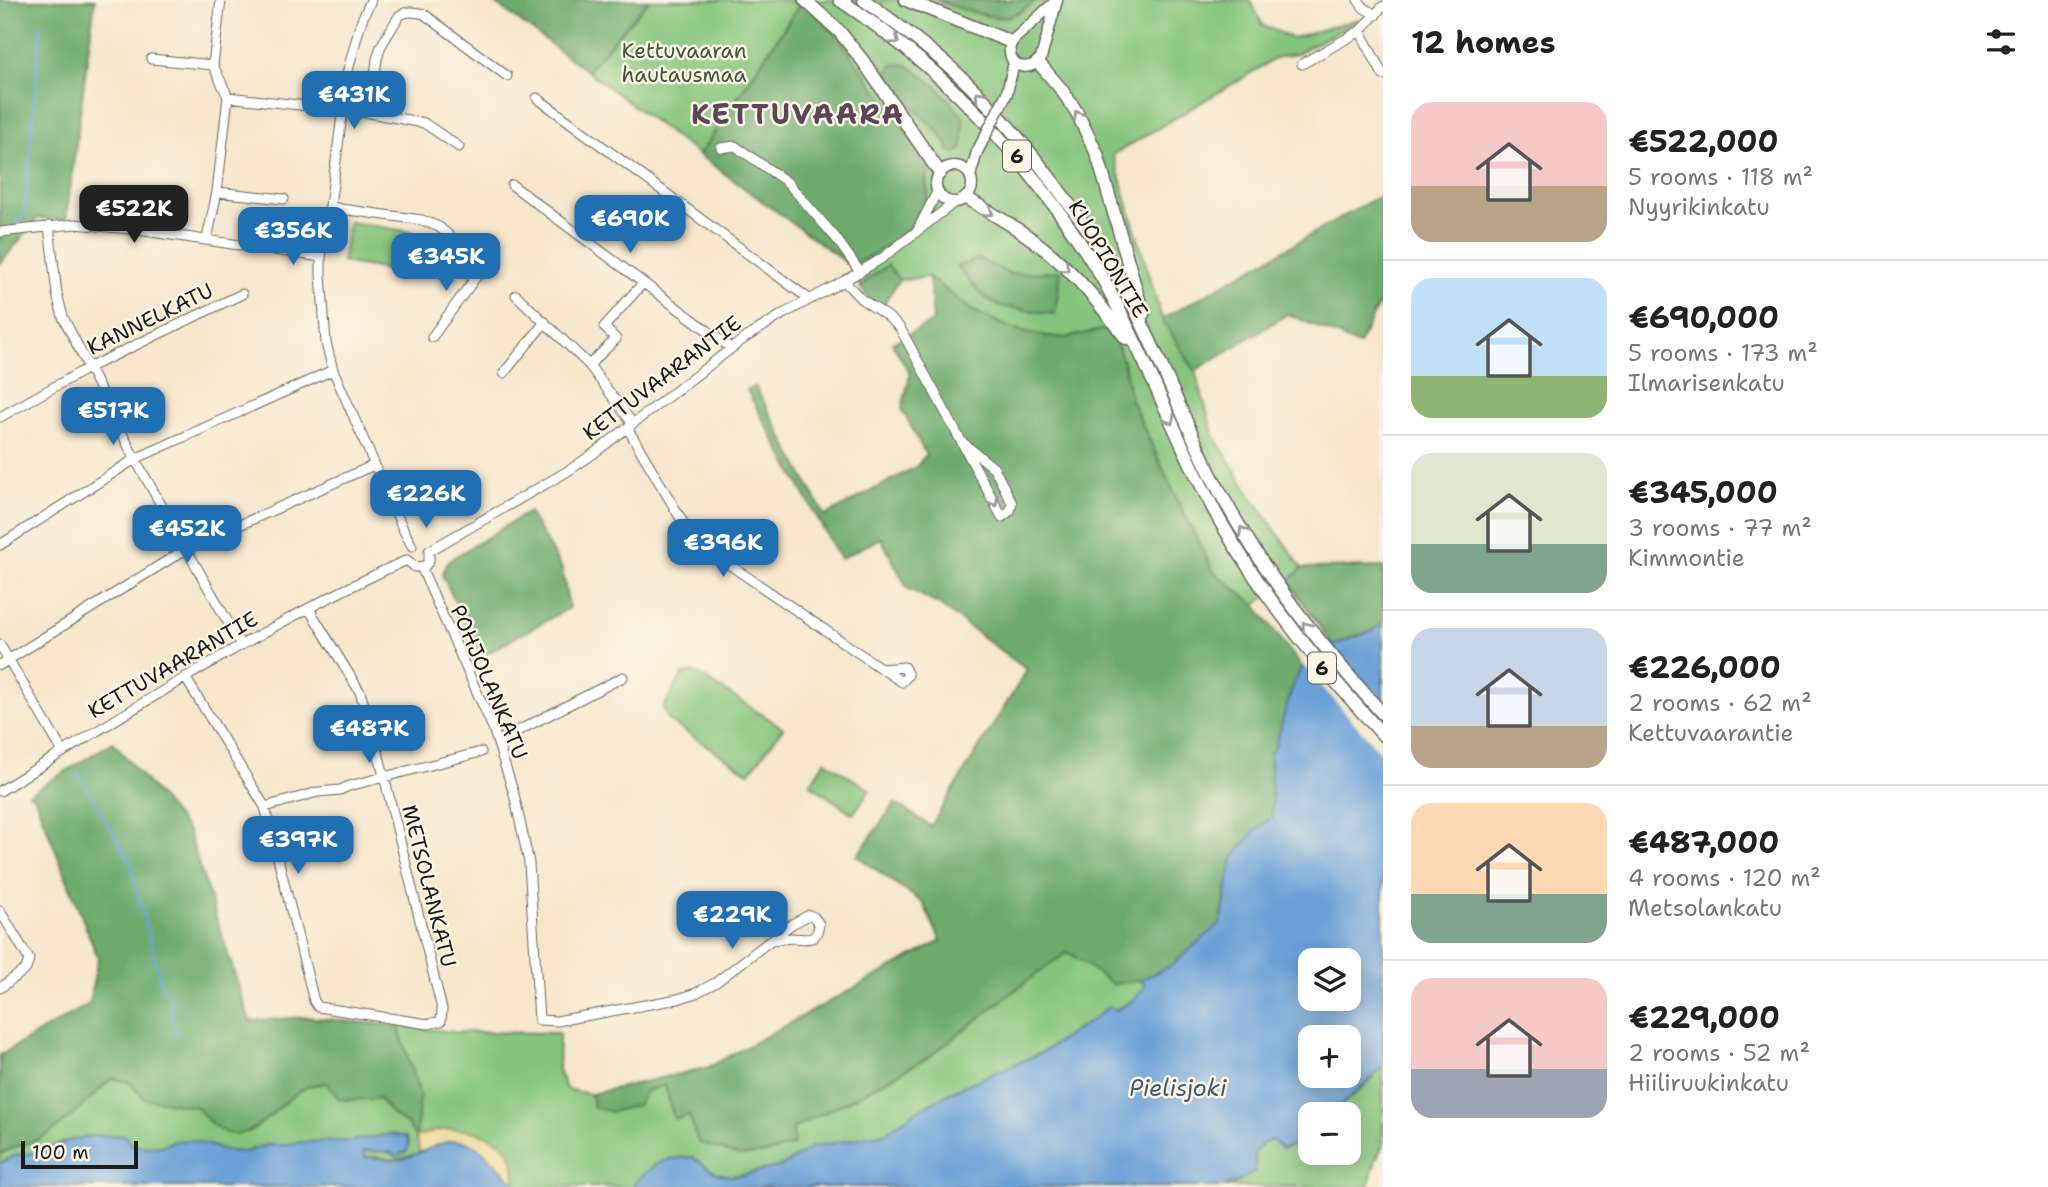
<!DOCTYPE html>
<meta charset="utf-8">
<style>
:root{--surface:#fff;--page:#f2f2f2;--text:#222;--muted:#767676;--line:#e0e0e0;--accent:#1f6fb2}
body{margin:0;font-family:"Shantell Sans",sans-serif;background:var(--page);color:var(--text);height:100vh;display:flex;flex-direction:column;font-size:26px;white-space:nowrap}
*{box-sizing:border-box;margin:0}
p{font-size:23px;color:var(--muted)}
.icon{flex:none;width:38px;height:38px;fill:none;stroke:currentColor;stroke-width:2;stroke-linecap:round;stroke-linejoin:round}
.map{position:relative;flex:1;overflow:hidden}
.panel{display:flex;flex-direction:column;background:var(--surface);width:665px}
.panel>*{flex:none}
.fabs{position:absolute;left:1298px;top:948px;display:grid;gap:14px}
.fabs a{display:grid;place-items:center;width:63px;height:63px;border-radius:14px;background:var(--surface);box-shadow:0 4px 18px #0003;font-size:35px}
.scale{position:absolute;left:21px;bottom:18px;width:117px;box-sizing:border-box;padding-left:7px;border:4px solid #1c1c1c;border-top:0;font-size:19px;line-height:24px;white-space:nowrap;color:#1c1c1c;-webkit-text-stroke:5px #fcf5e5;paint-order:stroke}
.price{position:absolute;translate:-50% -60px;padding:0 16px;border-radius:14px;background:var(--accent);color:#fff;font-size:23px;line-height:46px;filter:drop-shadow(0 2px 4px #0008)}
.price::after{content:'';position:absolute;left:50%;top:42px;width:21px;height:16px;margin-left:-10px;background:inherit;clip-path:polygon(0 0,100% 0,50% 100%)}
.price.active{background:#222;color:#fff}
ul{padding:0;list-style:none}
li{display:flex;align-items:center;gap:21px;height:175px;padding:0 28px}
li+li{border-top:2px solid var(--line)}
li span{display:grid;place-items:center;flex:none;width:196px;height:140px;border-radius:21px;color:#555}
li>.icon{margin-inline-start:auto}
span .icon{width:84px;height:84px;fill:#fffc;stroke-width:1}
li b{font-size:30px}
h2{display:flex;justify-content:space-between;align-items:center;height:84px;padding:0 28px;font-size:30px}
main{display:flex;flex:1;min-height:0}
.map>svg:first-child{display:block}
</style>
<main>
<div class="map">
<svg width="1383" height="1187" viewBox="0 0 1383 1187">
<rect width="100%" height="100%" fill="#fcf5e5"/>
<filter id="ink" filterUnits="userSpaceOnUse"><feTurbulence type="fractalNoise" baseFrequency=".0143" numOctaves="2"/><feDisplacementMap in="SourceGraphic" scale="14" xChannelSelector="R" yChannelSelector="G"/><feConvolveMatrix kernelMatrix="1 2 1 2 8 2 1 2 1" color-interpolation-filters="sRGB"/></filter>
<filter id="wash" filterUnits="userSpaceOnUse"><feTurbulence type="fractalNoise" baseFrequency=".00686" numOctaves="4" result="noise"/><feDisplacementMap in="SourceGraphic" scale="28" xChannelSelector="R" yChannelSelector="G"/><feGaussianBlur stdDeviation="1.57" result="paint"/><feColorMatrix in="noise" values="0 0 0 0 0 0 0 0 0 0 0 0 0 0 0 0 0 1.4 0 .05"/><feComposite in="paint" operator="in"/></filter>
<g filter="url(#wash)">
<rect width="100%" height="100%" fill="#f5e6cc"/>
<path fill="#85c47c" stroke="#50704c" stroke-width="2" fill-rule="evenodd" d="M649 0H789L799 5 699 155 587 71Z
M800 0H940V2C953 6 994 20 1007 17 1019 14 1027 8 1036 0H1250L1263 26 1293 38 1358 19 1355 22 1296 54 1278 57 1113 155 1162 319 1195 371 1214 436 1248 491 1302 568 1289 581 1255 605 1213 571 1178 502 1131 400 1124 365 1111 328 1065 338 1038 335 1008 327 971 310 929 277 899 280 888 266 867 280 861 288 851 266 908 229 919 215 928 194 926 181 930 165ZM887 73 963 147 951 152 940 133 915 109ZM978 259 1011 274 982 295 957 267Z
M349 222 412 232 405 273 342 262Z
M695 672 783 728 749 773 669 721 663 708 683 674Z
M825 761 870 790 853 814 810 784Z
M1069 951 1112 984 1141 980 1145 985 1135 999 1115 1010 1109 1006 1098 1016 1043 1052 957 1089 915 1112 885 1133 813 1147 782 1166 743 1175 730 1176 716 1173 692 1157 668 1159 641 1176 632 1187H519L515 1184V1170L493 1139 416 1138 420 1153 394 1160 379 1157H365L363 1151C373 1150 388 1150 396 1156L391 1134 352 1141 302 1142 282 1145H267L244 1152 228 1151 191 1140 174 1141 163 1146 146 1147 131 1144 125 1135 91 1136 71 1140 36 1153 16 1155 0 1163V1154L24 1143 39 1139 94 1095 112 1078 129 1082 144 1098 197 1107 213 1125 250 1132 292 1096 307 1086 327 1083 348 1100 379 1098 394 1116 407 1124 418 1088 398 1026 454 1032 559 1033 558 1070 566 1089 591 1094 594 1108 665 1085 675 1119 689 1115 792 1128 848 1101 929 1057 1027 981Z
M1383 1067V1145L1376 1159 1368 1187H1221L1238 1182 1256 1163 1253 1153 1263 1143 1273 1140 1283 1149 1306 1136 1311 1130V1153H1349V1115H1318C1327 1104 1334 1110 1344 1103 1358 1094 1371 1078 1383 1067Z"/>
<path fill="#6caa6c" stroke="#446344" stroke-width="2" d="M0 0H95L66 220 38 218 0 264Z
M491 0H649L587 71Z
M789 0H800L837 35 930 165C929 170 926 176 926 181 926 187 929 191 927 197 916 231 881 251 851 266L699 155 799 6Z
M940 0H1036C1027 8 1018 15 1006 17 994 20 953 6 939 1Z
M892 65H908L937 87 963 117V148L957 153 951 152 940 133 915 109 887 73Z
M1383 194V307L1378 305 1359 345 1288 314 1195 371 1162 319Z
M978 259 1011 274 1061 271 1055 314 999 306 982 295 957 267Z
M888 265 899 280 879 311 861 288 867 280Z
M929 277 971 310 1008 327 1038 335 1065 338 1111 328 1124 365 1131 400 1178 502 1213 571 1255 605 1302 667 1290 696 1275 747 1270 752C1270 774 1273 795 1272 817L1253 833 1227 887 1221 923 1172 965 1141 980 1113 984 1068 952 1027 981 929 1057 848 1101 793 1128 794 1145 767 1153 739 1156 698 1142 689 1115 674 1119 665 1085 647 1090 637 1105 612 1112 594 1108 591 1094 709 1067 941 941 923 903 857 856 895 803 931 826 1027 670 938 604 907 588 881 538 840 559 747 390 755 386 825 516 916 467 926 455 902 409 910 374 892 343 933 322Z
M529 512 562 569 569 608 482 656 442 575 448 561Z
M1383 567V623L1374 631 1358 635 1333 646 1289 582 1302 568Z
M113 742 188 831 250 1021 305 1017 398 1026 420 1096 416 1137 407 1124 394 1116 379 1098 348 1100 339 1099 327 1083C319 1084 311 1084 305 1088 276 1102 247 1157 212 1124 206 1119 202 1112 197 1107L144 1098 129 1082 112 1078C92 1096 64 1126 41 1138 28 1144 13 1146 0 1154V1055L89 1004 98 958 34 796 29 794Z"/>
<path fill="#eeda9e" stroke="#857b5d" stroke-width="2" d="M455 1129C472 1130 503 1137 511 1155 515 1163 515 1174 515 1184 497 1169 480 1137 452 1141 442 1143 430 1149 420 1153L416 1137 433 1131Z"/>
<path fill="#6aa1d8" stroke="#435e7a" stroke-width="2" fill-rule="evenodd" d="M1383 623V1067L1342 1105 1327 1107 1318 1115H1311C1311 1136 1303 1143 1282 1149L1273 1140 1263 1143 1254 1153 1256 1170 1238 1182 1221 1187H632L641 1176 657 1164 668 1159 692 1157 716 1173 730 1176 743 1175 782 1166 813 1147 885 1133 915 1112 957 1089 1043 1052 1098 1016 1109 1006 1116 1010 1135 999 1145 986 1141 980 1172 965 1221 923 1233 858 1253 833 1272 817C1273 795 1270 774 1270 752L1275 747C1282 726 1290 685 1302 668 1308 658 1323 651 1333 646 1350 638 1370 635 1383 623ZM1311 961H1349V999H1311ZM1311 1038H1349V1076H1311Z
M391 1134 406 1137 409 1143 407 1151 396 1156 391 1152 363 1151 365 1157C373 1158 396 1161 402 1159 427 1153 450 1131 475 1146 492 1156 504 1174 519 1187H0V1163L16 1155 36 1153 71 1140 91 1136 125 1135 131 1144 146 1147 162 1146 174 1141 192 1140 228 1151 244 1152 267 1145H282L302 1142 352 1141Z"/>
<path fill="#f5e6cc" d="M1310 655 1383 727V755L1301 663Z"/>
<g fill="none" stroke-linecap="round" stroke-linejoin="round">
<path stroke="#6aa1d8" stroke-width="2.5" d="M17 224 25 212 41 25
M0 249 1 247
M77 772 129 859 162 988 171 996 172 1024 179 1036"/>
</g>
</g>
<g filter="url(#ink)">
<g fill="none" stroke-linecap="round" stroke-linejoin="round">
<g stroke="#68635a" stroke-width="11">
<path id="minor" d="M371 0 361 22 348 70 330 206 321 257V275L326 343 333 370 403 529 412 546
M1358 0 1364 8 1376 15
M1360 31 1383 75
M151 59 213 65
M1302 64 1360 31 1383 6
M228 97 370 113 424 123 459 147
M537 98 809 299
M370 113 377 59 381 46 399 16C407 10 415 12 424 14L507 76
M721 148 735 146 787 182 836 238 860 272
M512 185 731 348
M217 192 284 199
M330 206 341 209 422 220 439 227 484 266 432 337
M49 226 57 294 63 317 135 459 241 645
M919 227 937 192
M0 232 75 224 131 229 321 257
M207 239 217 192 228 97 213 65 221 0
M844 281 861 299 887 316 900 328 1002 517 1010 511 1012 503 994 468 962 442
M516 295 589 365 630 420
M589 365 616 339 604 327 643 283
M504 373 545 322
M0 417 90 367 242 294
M628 429 691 536 705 548 882 669 904 667 908 675 902 682 882 669
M0 545 135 459 333 370
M429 551 568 471 593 454 745 338 783 314 844 281 881 259 955 202
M407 560 415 567 425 566 429 561V551
M421 567 493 728 514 794 529 863 539 1020 557 1021 678 999 696 993 715 983 792 924 809 915 814 917 819 924C817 944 806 938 791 938 785 939 779 939 772 940
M0 645 63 752
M0 665 186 549 374 465
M185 677 265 807 314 1001 318 1007 428 1024 441 1021 442 1009 378 752 370 733 369 721 360 692 309 609
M498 741 623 677
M0 791C133 709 265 624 407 560
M265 807 318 792 340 790 349 786 481 752
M0 911 29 959 26 969 0 988"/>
</g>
<g stroke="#68635a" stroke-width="13">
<path id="major" d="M1056 1 1011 42C1004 64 1027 76 1041 58L1057 0
M1007 93 1014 62
M936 184a18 18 0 1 1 36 0a18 18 0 1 1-36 0Z
M970 176 977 152"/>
</g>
<g stroke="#68635a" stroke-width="15">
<path id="highway" d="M805 0 839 31 863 61 940 173
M840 0C928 59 997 126 1059 212 1075 235 1091 258 1105 283 1148 360 1177 444 1220 521 1266 601 1321 667 1383 735
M864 0C894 22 924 44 951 68 996 108 1034 155 1069 204 1087 228 1105 252 1119 278 1154 342 1179 410 1211 475 1257 565 1315 640 1383 714
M906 0 1011 42
M1038 62 1061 89 1076 111 1097 154 1143 314
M966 198C993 214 1022 230 1047 251 1078 276 1102 307 1126 338"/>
</g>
<use href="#minor" stroke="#fff" stroke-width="9"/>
<use href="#major" stroke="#fff" stroke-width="10"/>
<use href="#highway" stroke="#fff" stroke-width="12"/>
<g stroke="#68635a" stroke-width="13" stroke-linecap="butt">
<path id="major-bridge" d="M977 152 1007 93"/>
</g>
<use href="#major-bridge" stroke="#fff" stroke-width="10"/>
</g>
<defs><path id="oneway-chevron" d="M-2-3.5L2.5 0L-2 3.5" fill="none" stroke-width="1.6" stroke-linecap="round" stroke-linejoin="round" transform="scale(1.75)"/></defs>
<g stroke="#999">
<use href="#oneway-chevron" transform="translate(895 40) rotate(37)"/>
<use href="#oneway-chevron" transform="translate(979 95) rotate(-134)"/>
<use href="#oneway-chevron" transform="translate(1078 115) rotate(-121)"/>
<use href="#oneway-chevron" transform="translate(989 212) rotate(31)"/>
<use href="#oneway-chevron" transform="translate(1065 268) rotate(43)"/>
<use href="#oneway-chevron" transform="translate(1170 420) rotate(65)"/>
<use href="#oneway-chevron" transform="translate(994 502) rotate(61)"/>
<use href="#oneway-chevron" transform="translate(1243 531) rotate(-121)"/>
<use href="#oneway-chevron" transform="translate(1306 626) rotate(-127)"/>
</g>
</g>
<g text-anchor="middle" stroke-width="5" stroke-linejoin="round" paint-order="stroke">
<g fill="#fcf5e5" stroke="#5f5d58" stroke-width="2">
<rect x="1003" y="140.5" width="28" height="31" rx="5"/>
<rect x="1308" y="652.5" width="28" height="31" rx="5"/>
</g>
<g font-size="19" font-weight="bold" fill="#1c1c1c">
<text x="1017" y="163">6</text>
<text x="1322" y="675">6</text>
</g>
<g font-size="21" fill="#41573e" stroke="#fcf5e5">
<text x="684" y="58">Kettuvaaran<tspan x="684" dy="24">hautausmaa</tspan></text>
</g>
<g font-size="21" fill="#1c1c1c" stroke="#fcf5e5">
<text transform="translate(1108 259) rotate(59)" y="7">KUOPIONTIE</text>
<text transform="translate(150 319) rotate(-26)" y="7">KANNELKATU</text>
<text transform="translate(662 378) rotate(-37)" y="7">KETTUVAARANTIE</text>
<text transform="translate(173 665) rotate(-30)" y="7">KETTUVAARANTIE</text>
<text transform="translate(489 682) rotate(67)" y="7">POHJOLANKATU</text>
<text transform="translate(429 886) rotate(76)" y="7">METSOLANKATU</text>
</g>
<g font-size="23" font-style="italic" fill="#3f5871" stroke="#fcf5e5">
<text x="1178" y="1096">Pielisjoki</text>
</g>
<g font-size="28" font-weight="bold" letter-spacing="2" fill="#5c4559" stroke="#fcf5e5">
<text x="798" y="124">KETTUVAARA</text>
</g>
</g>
</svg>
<div class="fabs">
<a><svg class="icon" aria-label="layers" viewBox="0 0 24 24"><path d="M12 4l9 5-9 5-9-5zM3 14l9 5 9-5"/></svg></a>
<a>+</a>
<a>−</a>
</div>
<div class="scale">100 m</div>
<b class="price" style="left:354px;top:131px">€431K</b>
<b class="price active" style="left:134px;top:245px">€522K</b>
<b class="price" style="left:630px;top:255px">€690K</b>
<b class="price" style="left:293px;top:267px">€356K</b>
<b class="price" style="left:446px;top:293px">€345K</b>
<b class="price" style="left:113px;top:447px">€517K</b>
<b class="price" style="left:426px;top:530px">€226K</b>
<b class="price" style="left:187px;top:565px">€452K</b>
<b class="price" style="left:723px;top:579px">€396K</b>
<b class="price" style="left:369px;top:765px">€487K</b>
<b class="price" style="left:298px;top:876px">€397K</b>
<b class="price" style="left:732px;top:951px">€229K</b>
</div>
<section class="panel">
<h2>12 homes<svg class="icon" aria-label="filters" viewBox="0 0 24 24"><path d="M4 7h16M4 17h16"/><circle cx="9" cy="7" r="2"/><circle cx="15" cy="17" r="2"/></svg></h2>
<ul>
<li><span style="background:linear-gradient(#f6c9c9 60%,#b9a48a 0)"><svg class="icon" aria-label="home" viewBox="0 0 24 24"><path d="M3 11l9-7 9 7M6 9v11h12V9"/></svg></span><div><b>€522,000</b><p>5 rooms · 118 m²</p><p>Nyyrikinkatu</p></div></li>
<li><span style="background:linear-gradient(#bfe0f5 70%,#8fb573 0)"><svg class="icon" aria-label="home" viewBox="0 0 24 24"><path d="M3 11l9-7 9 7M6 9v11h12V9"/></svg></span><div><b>€690,000</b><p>5 rooms · 173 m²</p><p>Ilmarisenkatu</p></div></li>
<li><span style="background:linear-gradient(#dfe7d0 65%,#7fa58c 0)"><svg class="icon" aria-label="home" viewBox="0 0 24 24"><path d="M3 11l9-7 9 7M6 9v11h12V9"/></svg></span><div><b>€345,000</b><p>3 rooms · 77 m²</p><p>Kimmontie</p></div></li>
<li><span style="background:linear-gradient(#c9d6e8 70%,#b9a48a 0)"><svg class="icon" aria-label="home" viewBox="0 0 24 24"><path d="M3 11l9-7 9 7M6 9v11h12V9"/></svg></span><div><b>€226,000</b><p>2 rooms · 62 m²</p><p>Kettuvaarantie</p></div></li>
<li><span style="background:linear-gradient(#ffd9b3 65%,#7fa58c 0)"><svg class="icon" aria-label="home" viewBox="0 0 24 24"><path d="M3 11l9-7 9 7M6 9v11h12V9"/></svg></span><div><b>€487,000</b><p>4 rooms · 120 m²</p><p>Metsolankatu</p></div></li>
<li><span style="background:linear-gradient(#f6c9c9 65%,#9aa5b1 0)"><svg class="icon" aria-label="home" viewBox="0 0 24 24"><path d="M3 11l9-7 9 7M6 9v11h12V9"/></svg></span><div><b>€229,000</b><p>2 rooms · 52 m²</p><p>Hiiliruukinkatu</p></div></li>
</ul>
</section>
</main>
